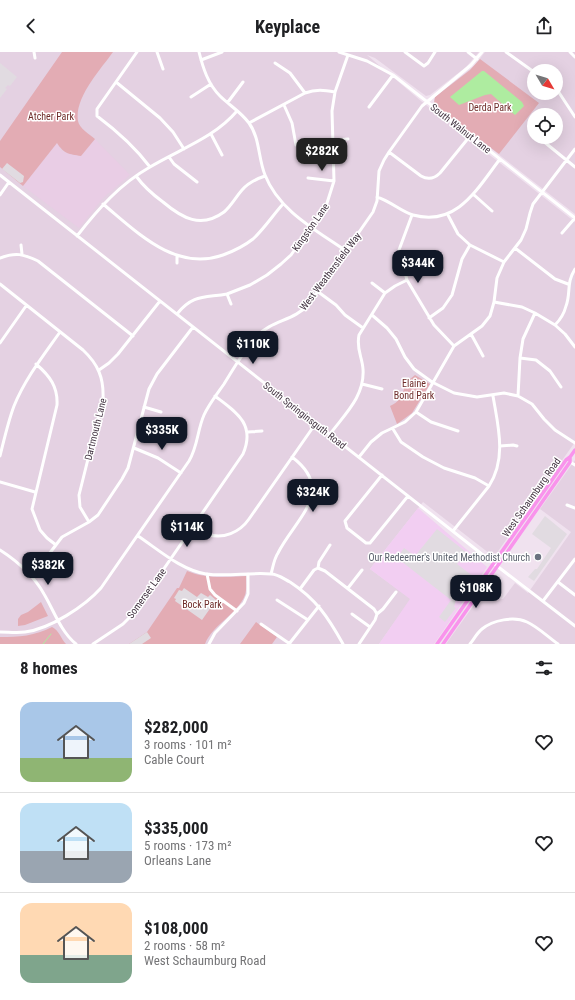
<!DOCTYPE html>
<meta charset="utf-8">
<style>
:root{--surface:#fff;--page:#f6f6f6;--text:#202124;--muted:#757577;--line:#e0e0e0;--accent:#111827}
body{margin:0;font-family:"Roboto Condensed",sans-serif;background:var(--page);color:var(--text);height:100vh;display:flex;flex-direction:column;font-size:15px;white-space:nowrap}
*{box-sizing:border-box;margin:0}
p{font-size:13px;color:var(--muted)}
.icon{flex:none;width:22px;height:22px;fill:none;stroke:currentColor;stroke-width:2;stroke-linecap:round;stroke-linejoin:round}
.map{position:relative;height:592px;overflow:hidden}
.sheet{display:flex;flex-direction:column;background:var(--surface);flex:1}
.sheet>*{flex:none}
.needle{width:26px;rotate:128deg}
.tools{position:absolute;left:527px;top:12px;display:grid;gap:8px}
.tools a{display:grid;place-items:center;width:36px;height:36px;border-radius:50%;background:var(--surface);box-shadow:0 4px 16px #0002;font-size:20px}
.price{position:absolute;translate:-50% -34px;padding:0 9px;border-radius:8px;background:var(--accent);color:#fff;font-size:13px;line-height:26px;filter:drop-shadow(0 1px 2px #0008)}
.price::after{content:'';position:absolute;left:50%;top:24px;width:12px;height:9px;margin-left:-6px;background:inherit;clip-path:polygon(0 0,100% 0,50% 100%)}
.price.active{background:#222;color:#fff}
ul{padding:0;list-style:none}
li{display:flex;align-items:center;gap:12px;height:100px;padding:0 20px}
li+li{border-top:1px solid var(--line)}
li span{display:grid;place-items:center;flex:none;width:112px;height:80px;border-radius:12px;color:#555}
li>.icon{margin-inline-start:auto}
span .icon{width:48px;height:48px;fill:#fffc;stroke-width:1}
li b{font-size:17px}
h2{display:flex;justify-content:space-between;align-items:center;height:48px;padding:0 20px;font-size:17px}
header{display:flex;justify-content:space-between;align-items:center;height:52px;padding:0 20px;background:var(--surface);font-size:18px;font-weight:700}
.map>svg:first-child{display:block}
</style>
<header><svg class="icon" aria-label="back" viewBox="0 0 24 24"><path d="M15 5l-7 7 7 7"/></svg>Keyplace<svg class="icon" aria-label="share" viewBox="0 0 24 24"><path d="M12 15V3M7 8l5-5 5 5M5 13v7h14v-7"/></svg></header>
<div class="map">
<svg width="575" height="592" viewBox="0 0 575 592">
<rect width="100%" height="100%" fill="#f0e2ef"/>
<path fill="#e4d1e2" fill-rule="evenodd" d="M0 0H479L466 15 430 43 426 44 375 6 367 3 421 49 575 170V390L494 505 423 450 370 517 411 547 379 592H0Z
M485 0H575V162L434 52V48L435 45 474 14ZM534 19H556V41H534ZM534 63H556V85H534Z
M575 408V592H446L486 536 491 548 503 547 515 531 528 541 571 480 540 457Z"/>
<path fill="#f2cef2" d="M418 456 487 515 434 592H379L410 547 370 517Z"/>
<path fill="#e9cde5" d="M95 87 130 123 103 146 79 176 23 134 57 91 61 98 67 101 81 104Z"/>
<path fill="#e3acb4" d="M62 0H113C101 17 74 46 78 69 79 76 89 82 95 87L81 104C69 102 64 102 57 91L23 134 0 115V89Z
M480 7 539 51 499 102 435 54 434 51 435 45 470 18Z
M415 323 430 332 412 361 397 372 390 354C399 350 405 342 404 332Z
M187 519C206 527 226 525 246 524 246 530 247 537 245 543 237 563 213 572 205 592H129L147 580 177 536H179Z
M41 550 48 564 25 573 18 574V567L21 563 28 560Z
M256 570 277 585 272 592H240Z
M52 575C59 578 61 587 66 592H0V585C19 585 35 584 52 575Z"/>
<path fill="#e1dbe1" d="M0 11 17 25 10 34 8 33 5 36 7 37 0 46Z
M7 111 24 124 23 130 20 131 2 117Z
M545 464 567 482 534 529 528 525 535 517H537L551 496 532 482Z
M437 477 466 500 457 512 474 525 456 548 454 555 456 556 445 570 439 565 451 548 397 506 404 496 415 504Z
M184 536 197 545 201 541 208 545 210 543 216 548 202 568 175 549 176 547 174 546 179 538 182 539Z
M147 580 151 586 142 592H129Z"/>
<path fill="#aeeca0" d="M482 19H484L522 50 524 54 515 63 491 42 485 43 459 53 450 45Z"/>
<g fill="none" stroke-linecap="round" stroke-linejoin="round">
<path stroke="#aeeca0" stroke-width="1" d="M43 592 51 582"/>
<path stroke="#fff" stroke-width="3" d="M34 0 35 6
M137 0 97 57V64C117 79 135 95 150 115
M157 0 163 17
M199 0C203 16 208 32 220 44 229 53 241 60 249 71 260 86 258 106 265 123 279 159 316 178 346 199
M339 0 367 9 393 23 575 166
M405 0 424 14 428 11 435 0
M468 0 477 7
M506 0 534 20
M570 0 575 5
M201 8 222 0
M275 11 290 21 305 41
M116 30 160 66 173 80 184 97
M556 36 575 65
M191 45 211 32
M228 50 243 30
M284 53 292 71 296 93
M369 55 393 23
M249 71 305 41C316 37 324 38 335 40
M211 82 222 103
M540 85 543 89 575 115
M333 88 348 87
M389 100 421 124C428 128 434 127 440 121L470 84
M169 105 174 112 197 130
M0 123 497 514 575 574
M136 124C144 135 152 142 163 150 182 166 201 177 224 160 232 153 235 146 242 138 248 131 256 127 265 124
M308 126 334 129
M473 142 492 159
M0 143 9 130
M377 145C390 149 402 160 413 163 457 175 477 137 500 107
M103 152C137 180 175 220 223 203 234 199 244 194 253 187 264 177 273 163 283 152
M412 163 399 198 407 228 434 273 454 294
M448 163 458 182 470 193 504 210
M562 181 575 166
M77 184C98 157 120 132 150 115 180 97 214 86 237 59
M21 193 22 202
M515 196 555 227 568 232
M0 206C16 200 23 202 38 209L133 284
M402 209 424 202
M177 211V204
M372 231 385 241
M0 232 83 298C98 312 104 326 103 347L79 443 80 455 89 470
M317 239 336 253 345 263 363 276
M494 250 522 255 535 261 555 273 565 282 575 295
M231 252 227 242 250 233 267 223 281 212 291 203 327 151 334 129 332 59 335 40 348 3
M177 262C193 242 205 246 227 242
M372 263 387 276 396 287 405 305 414 317 432 330 454 341 477 345 504 341 518 344 532 352 544 367 555 378 575 391
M429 266 443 256 452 243 462 207 470 193
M555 273C560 268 564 262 566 254 571 241 566 231 575 217
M471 282 483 304
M0 291 26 254
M520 306 536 308 550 319 561 335
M36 312C50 324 58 335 57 353L32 457 40 478 47 486 56 493
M99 318 109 311 118 302 160 249
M362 332 382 337
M518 344 520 306 523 287 535 261
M144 355 161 360
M416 360 431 370 458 379
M393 377 401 390 423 405 444 416 475 426 489 434
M248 380 262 379
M330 382C345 362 365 344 363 317 362 304 356 297 359 283L385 241 395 234 407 228
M500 394 513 393 517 394
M134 396 158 406 181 421
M0 404C4 388 8 370 14 354 25 327 43 304 60 280
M359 405 371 390 382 381 405 370 416 360 454 294 482 274 490 264 494 250 497 226 504 210 521 188 526 177 530 161 533 152 575 97
M570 410 575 413
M382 423 345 469 347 476 366 491H370L408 444
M0 430 35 440
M312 434 329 433
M567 453 575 456
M193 474C197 477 202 481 207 482 223 488 240 480 249 467L316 371
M453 479 489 434C507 406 498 374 493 344
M138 484C159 498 181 518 206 522 227 525 250 520 271 522 278 522 284 527 290 530 316 547 328 565 343 592
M0 498C17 509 34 524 44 542 54 559 61 580 76 592
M318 516 325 519 374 557 377 562
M207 522 210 537 215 543 237 559
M271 522C273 515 274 507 278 501 295 467 337 439 292 405
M30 523 43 510 62 485 89 470 98 463 122 427 128 416 149 337 157 322 193 275
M558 530 575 543
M348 536 362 518
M300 537 314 518 318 516 319 510 330 493
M277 548 308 568
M543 549 575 507
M352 562 370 575
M261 572 290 592
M0 580C8 580 17 581 25 580 50 577 85 554 101 536L189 409C198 394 197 379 204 363 209 352 217 342 224 332 234 316 244 298 257 284 272 268 294 269 309 252L373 160 377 149 379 119 384 108 389 100 422 54 471 13 482 0
M93 592 123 572 132 563 243 402C256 372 236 360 215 344
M209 592 215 581 244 551 248 542V522
M289 592 319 554
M359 592 375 568 377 562 383 557 396 540
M470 592C474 587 477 581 482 577 493 568 514 564 527 570 538 575 548 585 558 592"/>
<path stroke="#f993ec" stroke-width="3.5" d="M437 592 566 408 570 405 575 398
M443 592 570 410V405"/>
</g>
<circle fill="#6b7280" stroke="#fff" stroke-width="1.5" cx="538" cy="505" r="4"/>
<g text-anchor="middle" stroke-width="3" stroke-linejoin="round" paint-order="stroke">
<g font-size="10" fill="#6f2c2a" stroke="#fff">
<text x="490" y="59">Derda Park</text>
<text x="51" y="68">Atcher Park</text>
<text x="414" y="335">Elaine<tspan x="414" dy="12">Bond Park</tspan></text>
<text x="202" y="556">Bock Park</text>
</g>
<g font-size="10" fill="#423341" stroke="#fff">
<text transform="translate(461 76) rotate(38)" y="4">South Walnut Lane</text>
<text transform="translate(310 175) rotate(-55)" y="4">Kingston Lane</text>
<text transform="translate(330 219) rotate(-53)" y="4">West Weathersfield Way</text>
<text transform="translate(305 363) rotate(38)" y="4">South Springinsguth Road</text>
<text transform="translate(95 377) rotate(-76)" y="4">Dartmouth Lane</text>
<text transform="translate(531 445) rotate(-55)" y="4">West Schaumburg Road</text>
<text transform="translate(146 541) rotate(-54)" y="4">Somerset Lane</text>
</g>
<g font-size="10" fill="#5b616d" stroke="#fff" text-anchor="end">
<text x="530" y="509">Our Redeemer's United Methodist Church</text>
</g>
</g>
</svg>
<div class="tools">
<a><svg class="needle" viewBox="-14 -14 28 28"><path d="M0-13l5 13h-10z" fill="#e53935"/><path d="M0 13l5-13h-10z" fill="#757577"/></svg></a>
<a><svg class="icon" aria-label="locate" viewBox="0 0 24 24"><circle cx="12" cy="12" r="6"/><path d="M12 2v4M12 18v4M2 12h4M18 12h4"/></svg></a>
</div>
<b class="price active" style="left:322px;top:120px">$282K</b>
<b class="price" style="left:418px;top:232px">$344K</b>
<b class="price" style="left:253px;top:313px">$110K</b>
<b class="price" style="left:162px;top:399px">$335K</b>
<b class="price" style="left:313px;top:461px">$324K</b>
<b class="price" style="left:187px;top:496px">$114K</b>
<b class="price" style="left:48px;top:534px">$382K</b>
<b class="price" style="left:476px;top:557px">$108K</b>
</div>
<section class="sheet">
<h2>8 homes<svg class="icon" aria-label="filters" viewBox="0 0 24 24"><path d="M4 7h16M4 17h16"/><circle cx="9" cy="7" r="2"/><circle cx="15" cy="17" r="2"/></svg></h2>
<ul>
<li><span style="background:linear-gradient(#a9c7e8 70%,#8fb573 0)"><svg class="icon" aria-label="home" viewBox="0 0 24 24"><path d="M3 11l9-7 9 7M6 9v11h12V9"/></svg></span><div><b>$282,000</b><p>3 rooms · 101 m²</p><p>Cable Court</p></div><svg class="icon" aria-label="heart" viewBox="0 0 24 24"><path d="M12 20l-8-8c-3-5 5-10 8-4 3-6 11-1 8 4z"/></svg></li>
<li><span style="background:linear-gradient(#bfe0f5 60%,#9aa5b1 0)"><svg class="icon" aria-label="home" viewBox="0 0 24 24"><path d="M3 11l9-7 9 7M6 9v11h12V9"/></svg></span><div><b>$335,000</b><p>5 rooms · 173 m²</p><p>Orleans Lane</p></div><svg class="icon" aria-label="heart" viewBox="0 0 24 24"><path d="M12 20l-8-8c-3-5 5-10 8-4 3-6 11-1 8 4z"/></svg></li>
<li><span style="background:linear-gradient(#ffd9b3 65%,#7fa58c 0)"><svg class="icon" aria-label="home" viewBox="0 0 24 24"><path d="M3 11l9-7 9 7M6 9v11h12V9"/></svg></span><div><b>$108,000</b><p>2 rooms · 58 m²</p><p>West Schaumburg Road</p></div><svg class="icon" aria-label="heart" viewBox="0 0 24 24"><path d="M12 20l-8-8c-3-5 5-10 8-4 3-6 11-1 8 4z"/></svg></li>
</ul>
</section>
